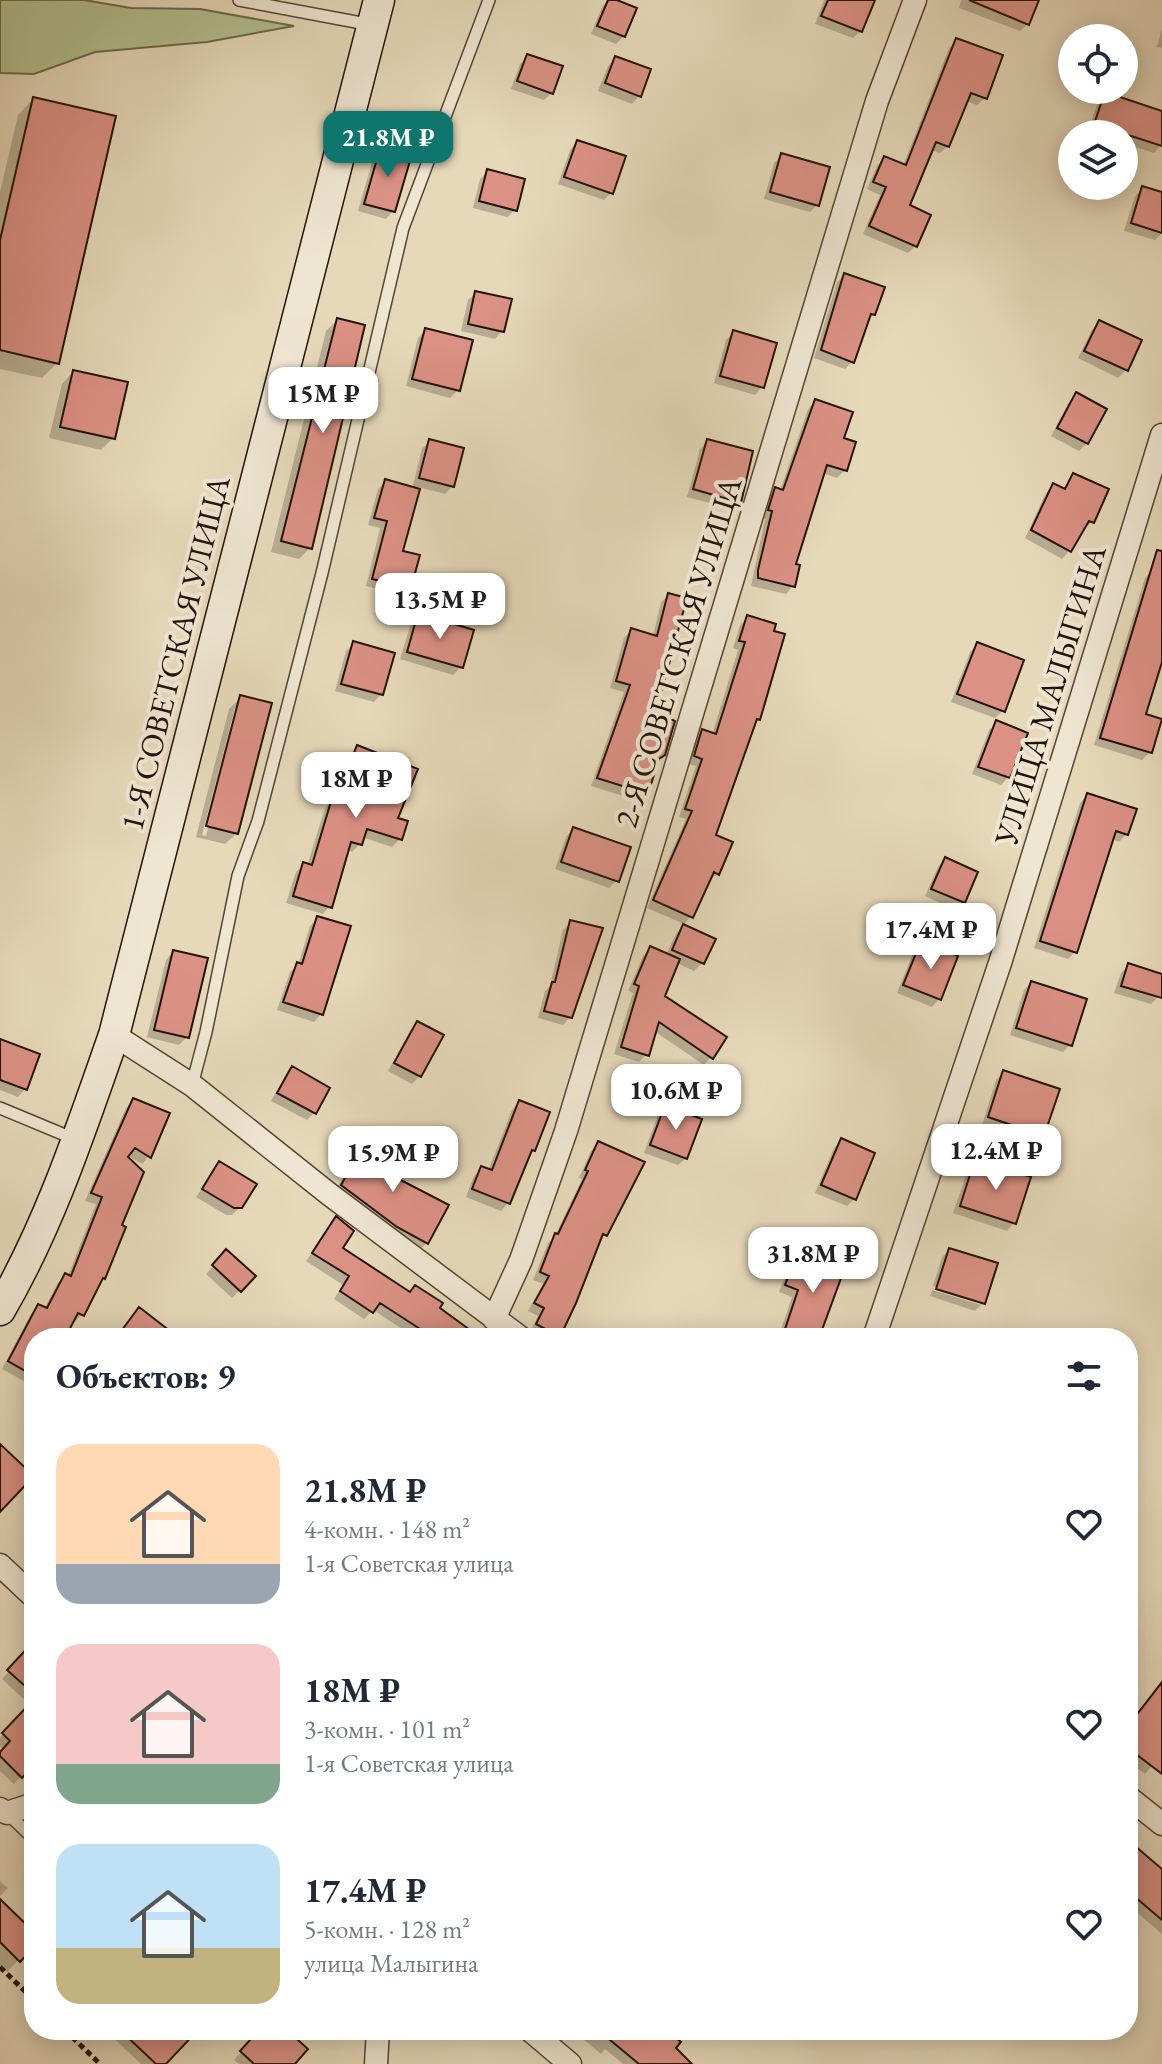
<!DOCTYPE html>
<html lang="ru">
<meta charset="utf-8">
<style>
:root{--surface:#fff;--page:#f2f2f3;--text:#1f2937;--muted:#747a83;--accent:#0f766e}
body{margin:0;font-family:"EB Garamond",serif;background:var(--page);color:var(--text);height:100vh;display:flex;flex-direction:column;font-size:30px;white-space:nowrap}
*{box-sizing:border-box;margin:0}
p{font-size:26px;color:var(--muted)}
.icon{flex:none;width:44px;height:44px;fill:none;stroke:currentColor;stroke-width:2;stroke-linecap:round;stroke-linejoin:round}
.map{position:relative;flex:1;overflow:hidden}
.sheet{position:absolute;left:24px;top:1328px;width:1114px;height:712px;display:flex;flex-direction:column;background:var(--surface);border-radius:32px;box-shadow:0 4px 20px #0003}
.sheet>*{flex:none}
.tools{position:absolute;left:1058px;top:24px;display:grid;gap:16px}
.tools a{display:grid;place-items:center;width:80px;height:80px;border-radius:50%;background:var(--surface);box-shadow:0 4px 20px #0003;font-size:40px}
.price{position:absolute;translate:-50% -68px;padding:0 18px;border-radius:16px;background:#fff;color:#222;font-size:26px;line-height:52px;filter:drop-shadow(0 2px 4px #0008)}
.price::after{content:'';position:absolute;left:50%;top:48px;width:24px;height:18px;margin-left:-12px;background:inherit;clip-path:polygon(0 0,100% 0,50% 100%)}
.price.active{background:var(--accent);color:#fff}
ul{padding:0;list-style:none}
li{display:flex;align-items:center;gap:24px;height:200px;padding:0 32px}
li span{display:grid;place-items:center;flex:none;width:224px;height:160px;border-radius:24px;color:#555}
li>.icon{margin-inline-start:auto}
span .icon{width:96px;height:96px;fill:#fffc;stroke-width:1}
li b{font-size:34px}
h2{display:flex;justify-content:space-between;align-items:center;height:96px;padding:0 32px;font-size:34px}
.map>svg:first-child{display:block}
</style>
<div class="map">
<svg width="1162" height="2064" viewBox="0 0 1162 2064">
<rect width="100%" height="100%" fill="#e6d9ba"/>
<filter id="stains"><feTurbulence type="fractalNoise" baseFrequency=".0025" numOctaves="4"/><feColorMatrix values="0 0 0 0 .2 0 0 0 0 .09 0 0 0 0 .02 0 0 0 .5 -.17"/></filter>
<radialGradient id="worn" r=".72"><stop offset=".6" stop-color="#630" stop-opacity="0"/><stop offset="1" stop-color="#630" stop-opacity=".3"/></radialGradient>
<path fill="#b3c091" stroke="#6c6a4c" stroke-width="2" d="M0 0H84L131 8 200 9 294 26 207 42 95 52 34 74 0 73Z"/>
<path fill="#0003" fill-rule="evenodd" d="M608 0H612L624 36 616 44 591 34 602 7Z
M824 0H859L861 31 853 38 815 24Z
M961 0H1037L1028 24 1020 31 959 8Z
M1162 28V48L1157 47Z
M956 40 985 98 977 105 966 101 948 146 940 153 931 150 907 207 915 246 908 253 863 234 880 195 867 189 877 166 884 158 903 166 949 48Z
M528 56 552 93 544 100 511 89 520 64Z
M615 58 639 96 632 104 598 91 608 66Z
M1105 94 1162 113V144L1154 153 1124 143V134L1088 132 1098 101Z
M33 99 57 363 42 378 0 369V192L18 115Z
M577 142 612 192 604 200 558 184 570 150Z
M381 148 393 211 386 219 358 211 374 155Z
M782 155 817 205 810 212 764 199 774 163Z
M488 171 515 210 507 217 473 208 480 179Z
M1142 189 1162 195V233L1155 240 1124 231 1135 196Z
M845 275 873 314 866 321 853 361 845 369 814 358 837 282Z
M476 293 502 331 495 339 461 331 468 300Z
M337 320 310 548 299 559 271 552 326 331Z
M1099 322 1126 370 1118 378 1078 358 1092 330Z
M426 330 458 390 450 398 406 386 418 338Z
M734 332 762 387 755 395 714 383 726 340Z
M73 372 113 438 101 450 49 438 62 384Z
M1076 395 1087 443 1079 451 1051 436 1069 402Z
M815 401 842 440 845 470 837 478 822 473 793 565V586L786 594 751 586 765 519 762 518 768 497 776 490 780 491 808 409Z
M430 441 453 486 445 494 418 487 400 552 409 587 402 595 366 586 380 528 368 525 378 489 385 482 412 489 422 449Z
M707 441 739 502 732 509 687 497 700 449Z
M1074 475 1092 522 1084 529 1082 528 1069 551 1062 559 1025 538 1046 493 1053 486 1062 490Z
M1152 570 1162 574V655L1143 715 1150 752 1142 760 1094 745 1145 578Z
M669 595 654 713 657 760 646 793 639 801 591 786 624 692 610 688 624 638 631 630 653 636 661 602Z
M419 615 461 667 453 675 400 659 411 623Z
M747 618 759 719 753 725 714 836 718 874 708 880 691 916 684 924 647 908 686 819 679 817 696 766 688 764 695 739 702 732 712 735 738 650 733 648 740 625Z
M353 644 381 694 374 702 335 691 346 651Z
M978 644 1003 711 995 718 951 702 970 652Z
M241 697 237 833 225 844 196 837 229 709ZM235 708H239L206 836 202 835Z
M997 723 1025 734 1008 777 1001 785 972 774 989 730Z
M358 747 396 819 400 839 392 847 362 837 360 844 352 852 347 850 330 906 323 914 286 903 296 872 303 865 307 866 325 808 332 801 350 755Z
M1087 795 1127 834 1119 842 1112 839 1076 951 1068 959 1034 948 1080 803Z
M573 829 617 880 609 888 555 869 566 837Z
M945 859 976 873 963 902 955 910 925 896 938 867Z
M318 918 321 1014 314 1022 277 1010 290 972 298 965 310 926Z
M571 922 570 1017 563 1025 538 1018 545 991 550 986 563 930Z
M684 926 713 940 702 963 694 971 677 963 662 997 711 1057 704 1065 654 1031 647 1054 639 1062 614 1054 633 993 628 991 643 956 651 948 666 955 676 934Z
M921 944 939 999 932 1007 897 993 914 951Z
M173 952 187 1037 179 1045 147 1037 166 960Z
M1128 966 1162 976 1158 997 1151 1004 1114 993 1121 973Z
M1031 983 1070 1045 1063 1052 1010 1035 1024 990Z
M417 1023 420 1076 412 1084 388 1071 410 1031Z
M0 1041 25 1089 18 1097 0 1090Z
M292 1069 314 1113 307 1120 271 1101 285 1076Z
M1004 1072 1043 1135 1035 1142 982 1125 996 1080Z
M133 1100 149 1156 142 1164 123 1153 119 1226 104 1278 82 1314 75 1322 72 1321 63 1338H34L33 1386 2 1369 31 1314 39 1306 44 1309 58 1283 66 1275 68 1276 96 1204 85 1201 126 1108Z
M519 1102 534 1150 527 1156 508 1203 501 1211 466 1197 474 1176 482 1168 488 1171 512 1110Z
M666 1108 686 1158 678 1165 644 1153 658 1115Z
M842 1141 854 1199 847 1206 815 1193 834 1148Z
M599 1143 605 1235 598 1241 558 1335 555 1338H541L530 1332 538 1316 528 1311 543 1284 533 1280 548 1243 554 1238 582 1179 579 1178 591 1151Z
M366 1145 427 1243 419 1250 334 1193 359 1152Z
M975 1161 1014 1223 1007 1231 953 1213 968 1169Z
M220 1164 240 1207 232 1215H226L196 1197Z
M336 1219 340 1249 476 1338H416L373 1310 364 1319 334 1299 343 1285 306 1261Z
M949 1250 983 1303 981 1305V1301L933 1286 942 1257Z
M226 1252 253 1276 232 1298 206 1274Z
M816 1252 823 1327 819 1338H778L792 1297 779 1292 788 1269 795 1262 806 1266Z
M932 1290 981 1305 975 1311 930 1296Z
M132 1317 169 1338H116Z
M27 1652 34 1659V1776L27 1770 14 1784 0 1771V1755L4 1750 0 1746V1738L30 1705 2 1679Z
M1162 1701V1754L1145 1774 1128 1761V1727Z
M1128 1843 1162 1872V1934L1128 1905Z
M0 1881 8 1888 0 1896Z
M0 1902 34 1935V1944L7 1972 0 1965Z
M105 2030H191L163 2064H141Z
M261 2030H284L292 2064H239L234 2060Z
M579 2030H663L674 2048 689 2064H623L605 2049 601 2054 576 2033Z"/>
<path fill="#db9185" stroke="#251308" stroke-width="2" d="M608 0H617L637 8 625 37 597 26Z
M828 0H875L862 32 821 16Z
M969 0H1039L1029 25Z
M956 38 1003 55 987 99 971 93 949 147 936 142 910 205 931 215 917 247 869 226 886 187 873 182 884 156 906 165Z
M527 54 563 66 553 94 517 81Z
M615 56 651 69 641 97 605 83Z
M1105 92 1162 111V146L1094 124Z
M33 97 116 116 59 364 0 350V240Z
M577 140 626 156 613 194 564 177Z
M381 145 412 154 395 212 364 204Z
M781 153 830 167 819 206 770 192Z
M487 169 525 179 517 211 479 201Z
M1142 186 1162 192V233L1131 223Z
M844 273 885 287 875 315 871 314 854 363 821 350Z
M475 291 512 299 504 332 468 324Z
M337 318 365 325 312 549 281 541Z
M1099 320 1142 340 1128 371 1084 351Z
M425 328 473 340 460 391 412 379Z
M733 330 777 343 764 388 720 376Z
M73 370 128 382 115 439 60 427Z
M1076 392 1107 409 1088 444 1057 428Z
M815 399 853 412 844 438 856 442 847 471 827 465 796 564 800 565 795 587 758 578V570L772 511 768 510 775 487 783 490Z
M429 439 464 448 454 487 419 478Z
M707 439 753 451 741 503 693 489Z
M1073 473 1109 489 1094 523 1089 521 1071 552 1031 530 1053 483 1065 489Z
M385 479 420 489 403 551 420 555 411 588 372 579 387 521 374 518Z
M1157 550 1162 551V662L1146 714 1162 719 1152 753 1100 738Z
M668 593 687 598 656 712 675 721 665 755 659 759 648 794 597 778 630 685 616 681 631 628 657 636Z
M418 613 474 630 463 668 407 652Z
M747 615 776 624 774 631 785 634 760 720 757 719 716 835 733 842 719 875 714 872 693 918 653 900 692 811 685 809 702 759 694 756 702 729 716 734 745 642 739 641Z
M353 641 395 653 383 695 341 684Z
M977 642 1024 660 1005 712 957 694Z
M240 695 272 703 238 834 206 826Z
M996 720 1028 733 1010 778 978 767Z
M357 745 418 769 398 818 408 821 402 840 367 829 362 845 351 842 332 908 293 896 303 862 312 865 332 798 336 799Z
M1087 793 1137 809 1128 835 1116 831 1077 953 1040 941Z
M573 827 631 847 619 882 561 862Z
M945 857 978 872 965 903 931 889Z
M317 916 351 926 323 1015 283 1002 297 962 302 964Z
M570 920 603 928 572 1018 544 1011 552 982H555Z
M683 924 716 939 704 964 672 950Z
M921 941 958 956 941 1000 903 985Z
M650 946 680 959 665 996 727 1037 713 1059 659 1022 649 1056 621 1047 639 986 634 984Z
M173 950 208 958 189 1038 154 1030Z
M1128 963 1162 974V998L1121 986Z
M1031 981 1087 999 1072 1046 1016 1028Z
M417 1021 444 1035 421 1077 394 1063Z
M0 1039 40 1054 27 1090 0 1080Z
M292 1066 330 1088 316 1114 277 1093Z
M1003 1070 1060 1089 1044 1136 988 1117Z
M133 1098 170 1113 151 1158 135 1148 128 1157 144 1172 122 1225 126 1227 105 1279 103 1278 84 1316 78 1313 65 1338H34V1376L8 1361 38 1304 47 1308 65 1273 71 1276 102 1197 91 1193Z
M519 1100 550 1112 535 1151 532 1150 510 1204 472 1189 481 1166 492 1170Z
M665 1105 702 1119 687 1159 650 1145Z
M841 1138 875 1153 856 1200 821 1185Z
M598 1141 645 1162 607 1236 603 1234 576 1303 560 1337 536 1324 544 1308 534 1303 549 1276 540 1272 555 1233 558 1234 588 1171 585 1170Z
M366 1142 401 1163 393 1176 449 1205 428 1244 397 1227 341 1185Z
M975 1159 1031 1177 1016 1224 960 1206Z
M219 1161 257 1184 242 1208H234L202 1189Z
M336 1216 354 1231 343 1248 410 1292 415 1285 443 1303 440 1308 481 1338H434L380 1303 373 1313 340 1291 349 1276 312 1253Z
M949 1248 998 1263 985 1304 936 1289Z
M226 1249 256 1276 241 1292 212 1265Z
M816 1250 847 1262 819 1338H782L798 1290 785 1285 795 1260 810 1265Z
M139 1307 179 1338H133L122 1330Z
M0 1444 34 1476 0 1512Z
M34 1641V1694L7 1670Z
M1162 1682V1774L1128 1748V1726Z
M34 1699V1765L22 1778 0 1756V1752L10 1741 2 1733Z
M1128 1840 1162 1869V1920L1128 1891Z
M0 1899 34 1932V1947L20 1962 0 1942Z
M120 2030H198L166 2064H156Z
M259 2030H287L308 2049 295 2064H254L240 2051Z
M598 2030H666L681 2042 676 2048 692 2064H639Z"/>
<g fill="none" stroke-linecap="round" stroke-linejoin="round">
<g stroke="#554434" stroke-width="14">
<path id="lane" d="M239 0 372 25
M192 1085 206 1032 238 876 258 821 322 573 403 228 489 0
M0 1108 77 1140
M7 1813 34 1839"/>
</g>
<g stroke="#554434" stroke-width="25">
<path id="street" d="M114 1035 192 1085 329 1194 521 1338
M494 1319 521 1260 566 1131 877 101 915 0
M874 1338 1000 963 1162 435
M0 1565 34 1597
M1128 1797 1162 1824
M0 1809 7 1813 34 1804
M530 2030 570 2064
M376 2064 378 2030"/>
</g>
<g stroke="#251308" stroke-width="33">
<path id="secondary" d="M0 1310C50 1224 81 1129 114 1035L379 0"/>
</g>
<path stroke="#251308" stroke-width="5" stroke-dasharray="6 4" stroke-linecap="butt" d="M0 1967 34 2000
M65 2030 100 2064"/>
<use href="#lane" stroke="#efe6d2" stroke-width="11"/>
<use href="#street" stroke="#efe6d2" stroke-width="22"/>
<use href="#secondary" stroke="#efe6d2" stroke-width="30"/>
</g>
<g text-anchor="middle" stroke-width="8" stroke-linejoin="round" paint-order="stroke">
<g font-size="32" fill="#251308" stroke="#efe6d2">
<text transform="translate(678 652) rotate(-73)" y="11">2-Я СОВЕТСКАЯ УЛИЦА</text>
<text transform="translate(175 653) rotate(-76)" y="11">1-Я СОВЕТСКАЯ УЛИЦА</text>
<text transform="translate(1050 695) rotate(-73)" y="11">УЛИЦА МАЛЫГИНА</text>
</g>
</g>
<rect width="100%" height="100%" filter="url(#stains)"/>
<rect width="100%" height="100%" fill="url(#worn)"/>
</svg>
<div class="tools">
<a><svg class="icon" aria-label="locate" viewBox="0 0 24 24"><circle cx="12" cy="12" r="6"/><path d="M12 2v4M12 18v4M2 12h4M18 12h4"/></svg></a>
<a><svg class="icon" aria-label="layers" viewBox="0 0 24 24"><path d="M12 4l9 5-9 5-9-5zM3 14l9 5 9-5"/></svg></a>
</div>
<b class="price active" style="left:388px;top:179px">21.8M ₽</b>
<b class="price" style="left:323px;top:435px">15M ₽</b>
<b class="price" style="left:440px;top:641px">13.5M ₽</b>
<b class="price" style="left:356px;top:820px">18M ₽</b>
<b class="price" style="left:931px;top:971px">17.4M ₽</b>
<b class="price" style="left:676px;top:1132px">10.6M ₽</b>
<b class="price" style="left:996px;top:1192px">12.4M ₽</b>
<b class="price" style="left:393px;top:1194px">15.9M ₽</b>
<b class="price" style="left:813px;top:1295px">31.8M ₽</b>
<section class="sheet">
<h2>Объектов: 9<svg class="icon" aria-label="filters" viewBox="0 0 24 24"><path d="M4 7h16M4 17h16"/><circle cx="9" cy="7" r="2"/><circle cx="15" cy="17" r="2"/></svg></h2>
<ul>
<li><span style="background:linear-gradient(#ffd9b3 75%,#9aa5b1 0)"><svg class="icon" aria-label="home" viewBox="0 0 24 24"><path d="M3 11l9-7 9 7M6 9v11h12V9"/></svg></span><div><b>21.8M ₽</b><p>4-комн. · 148 m²</p><p>1-я Советская улица</p></div><svg class="icon" aria-label="heart" viewBox="0 0 24 24"><path d="M12 20l-8-8c-3-5 5-10 8-4 3-6 11-1 8 4z"/></svg></li>
<li><span style="background:linear-gradient(#f6c9c9 75%,#7fa58c 0)"><svg class="icon" aria-label="home" viewBox="0 0 24 24"><path d="M3 11l9-7 9 7M6 9v11h12V9"/></svg></span><div><b>18M ₽</b><p>3-комн. · 101 m²</p><p>1-я Советская улица</p></div><svg class="icon" aria-label="heart" viewBox="0 0 24 24"><path d="M12 20l-8-8c-3-5 5-10 8-4 3-6 11-1 8 4z"/></svg></li>
<li><span style="background:linear-gradient(#bfe0f5 65%,#c2b280 0)"><svg class="icon" aria-label="home" viewBox="0 0 24 24"><path d="M3 11l9-7 9 7M6 9v11h12V9"/></svg></span><div><b>17.4M ₽</b><p>5-комн. · 128 m²</p><p>улица Малыгина</p></div><svg class="icon" aria-label="heart" viewBox="0 0 24 24"><path d="M12 20l-8-8c-3-5 5-10 8-4 3-6 11-1 8 4z"/></svg></li>
</ul>
</section>
</div>
